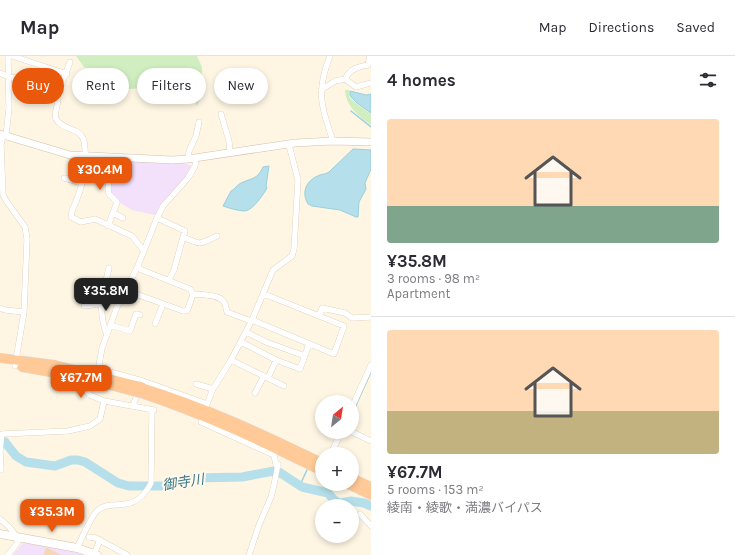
<!DOCTYPE html>
<meta charset="utf-8">
<style>
:root{--surface:#fff;--page:#f2f2f3;--text:#2b2b33;--muted:#7c7c81;--line:#e1e1e2;--accent:#ea580c}
body{margin:0;font-family:Karla,"Noto Sans JP",sans-serif;background:var(--page);color:var(--text);height:100vh;display:flex;flex-direction:column;font-size:15px;white-space:nowrap}
*{box-sizing:border-box;margin:0}
p{font-size:13px;color:var(--muted)}
.icon{flex:none;width:22px;height:22px;fill:none;stroke:currentColor;stroke-width:2;stroke-linecap:round;stroke-linejoin:round}
.map{position:relative;flex:1;overflow:hidden}
.details{display:flex;flex-direction:column;background:var(--surface);width:364px}
.details>*{flex:none}
.top-card{position:absolute;left:12px;top:12px;width:299px;height:36px;display:flex;gap:8px}
.needle{width:26px;rotate:30deg}
.controls{position:absolute;left:315px;top:339px;display:grid;gap:8px}
.controls a{display:grid;place-items:center;width:44px;height:44px;border-radius:50%;background:var(--surface);box-shadow:0 2px 6px #0003;font-size:20px}
.price{position:absolute;translate:-50% -34px;padding:0 9px;border-radius:8px;background:var(--accent);color:#fff;font-size:13px;line-height:26px;filter:drop-shadow(0 1px 2px #0008)}
.price::after{content:'';position:absolute;left:50%;top:24px;width:12px;height:9px;margin-left:-6px;background:inherit;clip-path:polygon(0 0,100% 0,50% 100%)}
.price.on{background:#222;color:#fff}
ul{padding:0;list-style:none}
li{display:grid;align-content:center;gap:8px;height:212px;padding:0 16px}
li+li{border-top:1px solid var(--line)}
li span{display:grid;place-items:center;height:124px;border-radius:4px;color:#555}
li>.icon{margin-inline-start:auto}
span .icon{width:72px;height:72px;fill:#fffc;stroke-width:1}
li b{font-size:17px}
h2{display:flex;justify-content:space-between;align-items:center;height:48px;padding:0 16px;font-size:17px}
.tag{padding:0 14px;border-radius:18px;background:var(--surface);box-shadow:0 2px 6px #0003;font-size:14px;line-height:36px}
.tag.on{background:var(--accent);color:#fff}
header{display:flex;align-items:center;gap:24px;box-sizing:border-box;height:56px;padding:0 20px;background:var(--surface);border-bottom:1px solid var(--line)}
header strong{font-size:19px}
nav{display:flex;gap:22px;margin-inline-start:auto;font-size:14px}
main{display:flex;flex:1;min-height:0}
.map>svg:first-child{display:block}
</style>
<header>
<strong>Map</strong>
<nav><a>Map</a><a>Directions</a><a>Saved</a></nav>
</header>
<main>
<div class="map">
<svg width="371" height="499" viewBox="0 0 371 499">
<rect width="100%" height="100%" fill="#fef5e3"/>
<path fill="#f3e0fb" d="M115 104 182 106 192 110 183 127 165 145 155 159 132 154 119 146 111 137 110 132 112 106Z
M24 486 50 490 86 499H13Z"/>
<path fill="#d0eec0" d="M76 0H197L202 11 201 41 197 50 191 36 181 35 179 40 171 46 155 31 129 33 93 30 96 15 84 11Z
M345 34H349V41L357 48 371 58V69C359 60 346 51 345 34Z"/>
<path fill="#b5dfea" stroke="#9bcfdd" d="M350 35 366 39 371 38V57L357 47 350 40Z
M353 93 371 94V113L365 127 366 133 359 146 358 161H356L340 154 312 150 308 148C301 136 306 124 320 119 323 118 326 118 329 116Z
M269 110 266 130 267 132C263 139 253 154 245 155 238 155 229 152 223 150L231 135C235 133 237 129 241 127 252 122 258 123 263 111Z"/>
<g fill="none" stroke-linecap="round" stroke-linejoin="round">
<path stroke="#9bcfdd" stroke-width="1.5" d="M351 55 371 71
M352 358 371 316
M300 429 307 414"/>
<path stroke="#b5dfea" stroke-width="9" d="M0 384 5 386 16 400 26 406 55 410 71 404H78L85 406 118 427 129 430H161L194 422 242 421 274 415 279 416 302 431 328 437 334 444 340 447 351 445 364 447 371 450"/>
</g>
<path fill="#f7d5b8" d="M46 492H48L61 499H43Z"/>
<g fill="none" stroke-linecap="round" stroke-linejoin="round">
<g stroke="#d3c0ab" stroke-width="6">
<path id="minor" d="M12 0 67 18
M330 0C316 35 321 51 333 85
M70 6 61 30 57 36C61 47 53 55 56 63 62 74 77 71 83 82 88 94 83 129 78 140 76 148 71 153 71 161L81 166 95 163 132 180 144 195
M0 17 9 21 17 22 57 36
M345 23 356 31 371 27
M321 34 335 25 345 23C350 13 357 11 368 9L370 0
M221 58 229 85 230 97
M3 79 1 89 3 139 7 146 25 171 27 183 24 256 15 310
M6 80 9 52 8 0
M188 103 189 95 196 80 199 66
M64 122 82 127
M113 157 123 162
M157 162 185 175 183 181C202 189 198 189 217 180
M108 170 117 146 109 138 108 133 111 102
M137 212 190 233 193 238C202 239 219 238 224 246 226 249 226 253 227 256L251 265
M169 224 174 214 183 181
M110 226 125 234 183 255H186L188 253 193 238
M84 250 101 248
M0 252 5 254 24 256
M319 260 322 252 345 257 352 262 371 261
M252 264 334 298 344 270 264 238
M155 268 163 248
M110 269 130 275 136 258 140 259
M246 276 266 286 305 300
M107 279C97 253 103 237 109 212
M241 286 276 304 300 313 309 288
M231 304 284 330
M99 313 143 325 207 348
M97 321 102 292 117 251 137 212 157 162 163 150 188 122 195 110 196 102
M268 322 276 304
M89 324 87 336 90 339 104 345 154 354
M196 328 213 333
M255 337 264 320
M133 349 139 335
M352 351 371 309
M352 376 371 385
M331 398 341 376
M278 411 276 409 274 399 201 366 205 353 213 333 231 304 252 264 273 214 292 200 294 193 298 124 289 89
M1 414 0 396 2 378 68 375 90 370 100 363 104 345
M360 458 371 470
M0 463C8 470 16 476 18 486L8 499
M89 481 96 482 127 499
M77 492C81 484 92 458 98 454 107 447 115 450 125 448 137 447 146 437 151 427L152 354
M94 498 100 484
M249 499 259 469 271 441 274 429 278 408"/>
</g>
<g stroke="#d3c0ab" stroke-width="8">
<path id="tertiary" d="M0 78 70 99 172 104 188 103 295 87 333 85 371 86"/>
</g>
<g stroke="#d7c0a8" stroke-width="9">
<path id="secondary" d="M0 478 77 492 97 499"/>
</g>
<g stroke="#dfd8d3" stroke-width="10">
<path id="trunk" d="M0 302 55 309 138 330
M22 311 84 322 136 336
M143 332C205 351 264 379 322 407
M141 337C204 358 263 386 322 415
M352 422 371 431
M348 428 371 439"/>
</g>
<use href="#minor" stroke="#fff" stroke-width="5.5"/>
<use href="#tertiary" stroke="#fff" stroke-width="7"/>
<use href="#secondary" stroke="#fff" stroke-width="8"/>
<use href="#trunk" stroke="#ffca97" stroke-width="9"/>
<g stroke="#dfd8d3" stroke-width="10" stroke-linecap="butt">
<path id="trunk-bridge" d="M138 330 143 332
M136 336 141 337"/>
</g>
<use href="#trunk-bridge" stroke="#ffca97" stroke-width="9"/>
</g>
<g text-anchor="middle" stroke-width="4" stroke-linejoin="round" paint-order="stroke">
<g font-size="14" font-style="italic" fill="#3b7788" stroke="#fff9ec">
<text transform="translate(183 426) rotate(-9)" y="5">御寺川</text>
</g>
</g>
</svg>
<div class="controls">
<a><svg class="needle" viewBox="-14 -14 28 28"><path d="M0-13l5 13h-10z" fill="#e53935"/><path d="M0 13l5-13h-10z" fill="#7c7c81"/></svg></a>
<a>+</a>
<a>−</a>
</div>
<b class="price" style="left:100px;top:135px">¥30.4M</b>
<b class="price on" style="left:106px;top:256px">¥35.8M</b>
<b class="price" style="left:81px;top:343px">¥67.7M</b>
<b class="price" style="left:52px;top:477px">¥35.3M</b>
<div class="top-card">
<a class="tag on">Buy</a>
<a class="tag">Rent</a>
<a class="tag">Filters</a>
<a class="tag">New</a>
</div>
</div>
<section class="details">
<h2>4 homes<svg class="icon" aria-label="filters" viewBox="0 0 24 24"><path d="M4 7h16M4 17h16"/><circle cx="9" cy="7" r="2"/><circle cx="15" cy="17" r="2"/></svg></h2>
<ul>
<li><span style="background:linear-gradient(#ffd9b3 70%,#7fa58c 0)"><svg class="icon" aria-label="home" viewBox="0 0 24 24"><path d="M3 11l9-7 9 7M6 9v11h12V9"/></svg></span><div><b>¥35.8M</b><p>3 rooms · 98 m²</p><p>Apartment</p></div></li>
<li><span style="background:linear-gradient(#ffd9b3 65%,#c2b280 0)"><svg class="icon" aria-label="home" viewBox="0 0 24 24"><path d="M3 11l9-7 9 7M6 9v11h12V9"/></svg></span><div><b>¥67.7M</b><p>5 rooms · 153 m²</p><p>綾南・綾歌・満濃バイパス</p></div></li>
</ul>
</section>
</main>
